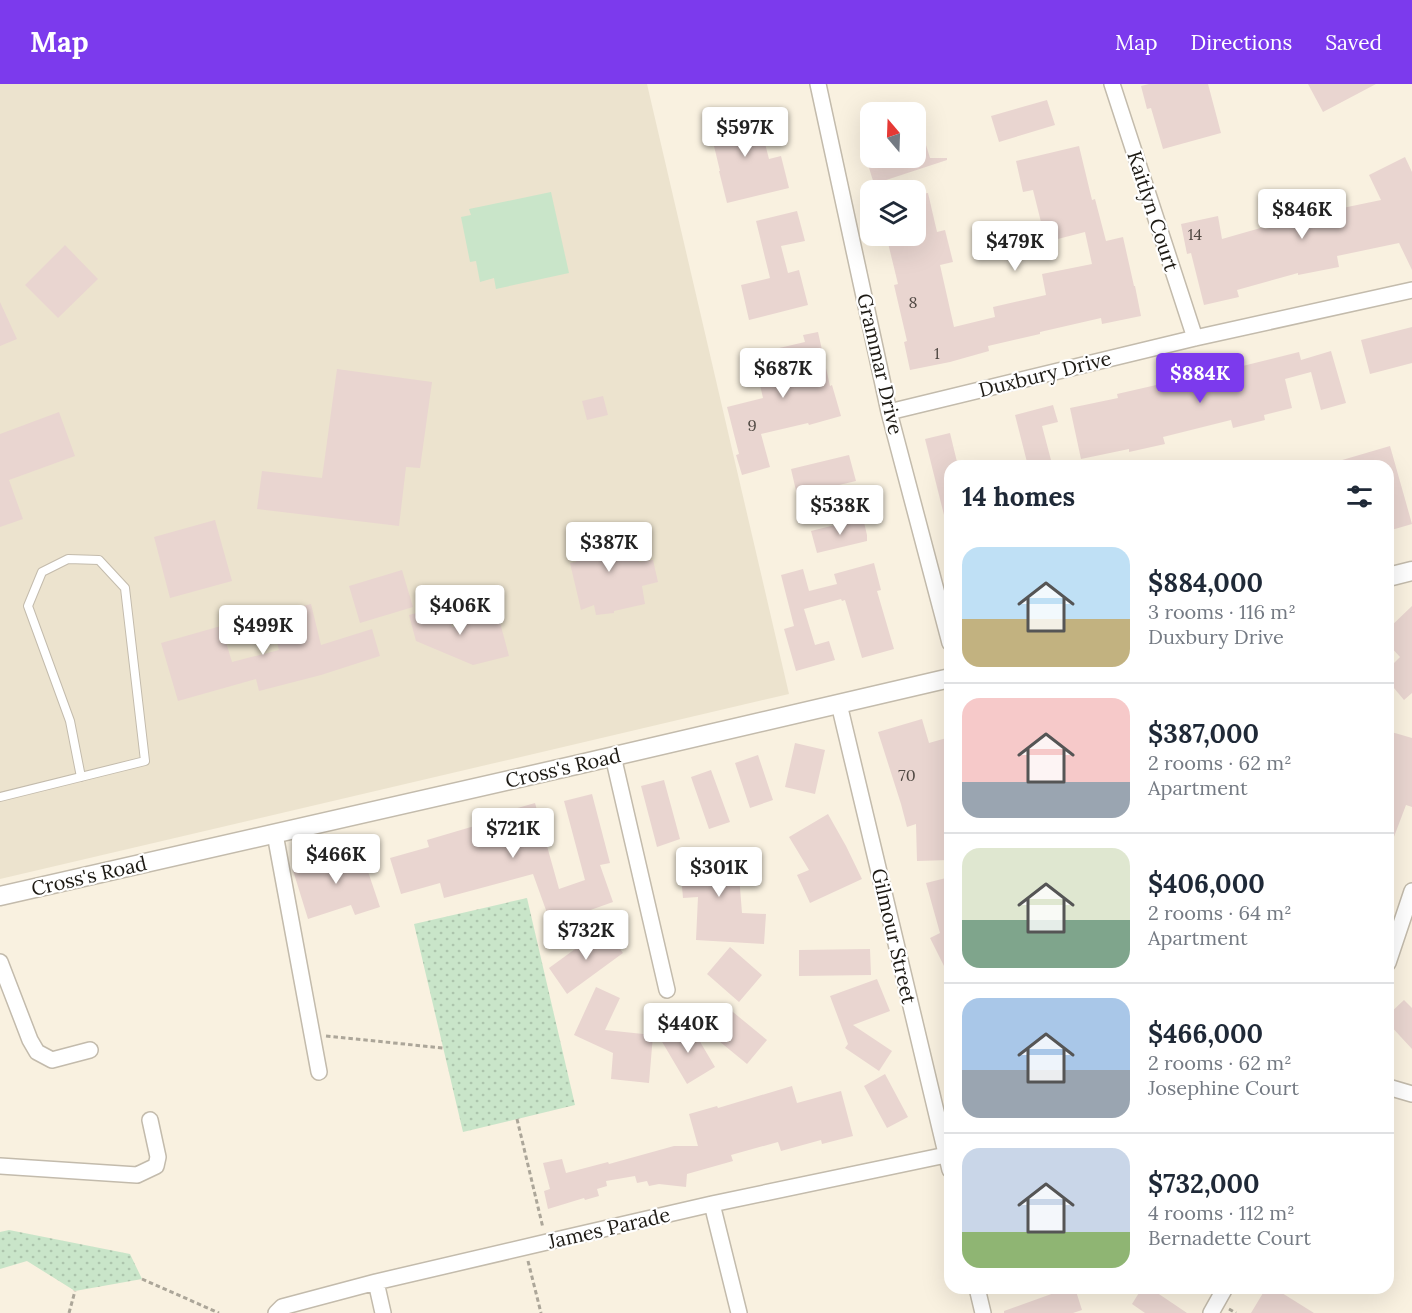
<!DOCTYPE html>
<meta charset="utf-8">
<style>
:root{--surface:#fff;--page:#f6f6f7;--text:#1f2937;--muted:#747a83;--line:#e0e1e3;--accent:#7c3aed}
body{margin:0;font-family:Lora,serif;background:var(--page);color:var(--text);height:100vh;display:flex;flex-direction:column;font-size:22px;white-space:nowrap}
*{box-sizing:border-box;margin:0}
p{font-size:20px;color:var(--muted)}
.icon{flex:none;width:33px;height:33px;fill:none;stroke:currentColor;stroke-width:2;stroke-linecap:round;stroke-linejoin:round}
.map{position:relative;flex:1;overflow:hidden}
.details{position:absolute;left:944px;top:376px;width:450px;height:834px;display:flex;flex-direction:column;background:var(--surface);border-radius:18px;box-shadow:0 6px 24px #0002}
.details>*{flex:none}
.needle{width:39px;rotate:341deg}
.controls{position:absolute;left:860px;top:18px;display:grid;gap:12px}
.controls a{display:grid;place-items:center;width:66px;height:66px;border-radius:12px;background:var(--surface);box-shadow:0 6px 24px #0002;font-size:30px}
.price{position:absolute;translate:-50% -51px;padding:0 14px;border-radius:6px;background:#fff;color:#222;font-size:20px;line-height:39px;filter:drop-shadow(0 2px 3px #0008)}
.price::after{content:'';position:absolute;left:50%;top:36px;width:18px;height:14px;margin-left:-9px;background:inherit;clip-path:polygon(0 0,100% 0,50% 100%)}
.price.current{background:var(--accent);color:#fff}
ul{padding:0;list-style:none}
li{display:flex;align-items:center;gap:18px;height:150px;padding:0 18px}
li+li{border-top:2px solid var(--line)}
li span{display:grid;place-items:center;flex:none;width:168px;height:120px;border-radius:18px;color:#555}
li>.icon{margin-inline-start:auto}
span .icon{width:72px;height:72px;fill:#fffc;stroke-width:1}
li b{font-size:26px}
h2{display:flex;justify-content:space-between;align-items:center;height:72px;padding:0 18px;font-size:26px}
header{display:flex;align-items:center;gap:36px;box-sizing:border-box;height:84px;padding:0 30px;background:var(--accent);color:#fff}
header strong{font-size:28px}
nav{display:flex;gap:33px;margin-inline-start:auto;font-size:21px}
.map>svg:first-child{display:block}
</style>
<header>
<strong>Map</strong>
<nav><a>Map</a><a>Directions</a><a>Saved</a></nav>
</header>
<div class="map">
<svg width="1412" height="1229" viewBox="0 0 1412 1229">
<defs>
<pattern id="green-dots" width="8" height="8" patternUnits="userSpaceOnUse" patternTransform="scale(1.5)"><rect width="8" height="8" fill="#c9e5c9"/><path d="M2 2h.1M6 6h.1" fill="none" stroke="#acc4ac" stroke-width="1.8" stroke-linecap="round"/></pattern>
</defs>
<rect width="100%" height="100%" fill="#f9f1e0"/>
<path fill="#ece3ce" d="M0 0H647L789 610 0 795Z"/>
<path fill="url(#green-dots)" d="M527 814 575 1021 463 1048 414 840Z
M9 1146 130 1170 142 1195 75 1207 27 1177 0 1185V1148Z"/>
<path fill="#c9e5c9" d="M551 108 569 189 496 205 494 194 480 198 476 177 470 178 461 133 471 131 469 125Z"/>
<path fill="#e9d5d0" d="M1149 0H1208L1221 49 1163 65 1151 24 1147 25 1141 2Z
M1308 0H1376L1323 28Z
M1047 16 1055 41 999 58 991 32Z
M756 25 769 75 781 72 789 104 727 119 719 87H720L708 37Z
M915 35H918L930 74H947V76L874 100 866 74H915Z
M1079 62 1092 116 1095 115 1106 157 1123 153 1134 202H1135L1141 232 1102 240 1101 234 1040 248V250L988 262 989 267 950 278 910 286 904 258 907 257 894 201 898 200 888 159 915 153V111L928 109 937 148 945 146 953 178 940 181 954 243 995 233 993 223 1046 211 1042 190 1092 180 1085 148 1046 158 1033 106 1023 108 1016 77Z
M1405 73 1412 88V186L1399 159 1337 172 1339 183 1298 191V189L1237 206 1239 213 1204 221 1191 169 1187 170 1181 140 1218 132 1222 155 1264 143 1265 145 1333 130V126L1381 116 1369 91Z
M797 127 805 157 781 162 788 189 799 186 808 221 749 236 741 201 770 194 756 137Z
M65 161 98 195 58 234 25 201Z
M0 218 17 255 0 262Z
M1412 243V279L1370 290 1361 256Z
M818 248 830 302 832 301 841 332 809 341 808 339 761 350 770 383 742 391 736 371 739 370 727 323 763 314 753 270 805 258 803 251Z
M1331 267 1346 319 1321 326 1311 288 1285 295 1292 324 1264 331 1265 336 1233 344 1231 336 1163 353 1165 360 1129 368V365L1081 375 1070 324 1118 314 1117 310 1165 299 1202 289V292L1299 268 1301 276Z
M337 285 432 298 420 384 406 383 399 442 257 425 262 387 322 394Z
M603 312 608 331 587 336 582 317Z
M1053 321 1058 338 1042 342 1051 376 1028 382 1015 331Z
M59 328 75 372 9 396 23 435 0 443V350Z
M950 349 958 382H950V434L945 435 925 355Z
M1390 362 1412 440 1388 447V382H1332V379Z
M849 371 856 397 797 411 791 385Z
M863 434 867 451V457L817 469 811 447Z
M215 436 232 497 170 514 154 453Z
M617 445 623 466 636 465 639 478 653 476 658 498 642 502 645 520 614 527V529L596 531 594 521 581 526 570 479 576 478 571 455Z
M874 479 881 506 877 507 894 565 862 574 845 516 842 517 841 515 804 525 815 561 829 557 835 576 796 587 784 545 794 542 781 491 803 485 809 507 837 500 834 490Z
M402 486 413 523 360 539 349 502Z
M311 520 321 561 372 545 380 572 321 591 259 607 256 595 178 617 161 559 221 542 232 578 279 566 270 530Z
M446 521 452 543 498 531 509 572 473 581 416 557 409 531Z
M1412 522V609L1404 616 1388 597V585L1400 573 1388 560V545Z
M922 635 929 659 950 653V776L917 777 916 740 907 743 901 720 878 648Z
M1388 647 1412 654V723L1406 721 1389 766H1388Z
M795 659 825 666 815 710 785 703Z
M758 671 773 716 750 724 735 679Z
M711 686 730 738 709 745 691 693Z
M664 696 680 755 657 763 641 702Z
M592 710 610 779 600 781 613 818 551 840 533 790 444 814 440 799 401 810 390 774 429 763 427 756 505 733 504 728 535 719 559 805 585 796 564 717Z
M828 730 846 762 862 795 810 819 797 791 809 786 789 753Z
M360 764 380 823 355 831 351 821 308 835 292 783 321 773 322 777Z
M737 766 742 829 766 830 764 860 696 856 698 813 683 814 679 770Z
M950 793V894L930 854 940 849 926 799Z
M604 844 623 869 567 910 549 884Z
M730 863 762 891 739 918 707 890Z
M870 865 871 891 799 892V866Z
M877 895 890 927 853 941 892 967 879 987 845 964 848 960 830 912Z
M596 903 620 914 605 946 653 951 649 999 611 995 613 969 574 951Z
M1404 916 1412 924V965L1388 939V931Z
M722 919 767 956 747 980 702 943Z
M689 939 715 983 687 1000 661 956Z
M885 990 908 1033 887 1044 864 1002Z
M792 1002 797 1019 841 1007 853 1052 822 1060 821 1056 781 1067 778 1058 731 1071 733 1077 687 1090 686 1103 659 1100 649 1102 647 1097 637 1099 635 1092 606 1097 607 1102 597 1105 599 1112 585 1116 584 1114 548 1125 544 1107 550 1105 543 1079 562 1075 566 1089 608 1078 609 1080 674 1062H698L689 1030 717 1022 718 1024Z
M1068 1204H1075L1082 1226 1073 1229H1004V1227Z
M1142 1204H1150L1187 1229H1145L1132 1220Z
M1266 1204H1274L1314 1229H1251Z"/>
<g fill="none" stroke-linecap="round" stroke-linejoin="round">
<g stroke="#c3bbac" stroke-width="10">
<path id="service" d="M0 713 145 677 125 504 99 476 68 475 42 488 28 522 70 637 81 693"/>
</g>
<g stroke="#c3bbac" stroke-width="18">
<path id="minor" d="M818 0 889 328 950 559
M1112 0 1195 254
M889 328 1195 254 1412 206
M839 620 950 1086
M613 672 667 906
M275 750 319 988
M0 878 30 956 37 968 52 976 90 966
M1388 879 1412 807
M1388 1003 1412 1010
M0 1082 137 1091 156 1082 158 1073 150 1036
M712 1120 739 1229
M376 1198 383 1229
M977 1204 983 1229
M276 1229 282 1223 376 1198 547 1158 712 1120 946 1071
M1211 1229 1225 1204"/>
</g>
<g stroke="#c3bbac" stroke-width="21">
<path id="tertiary" d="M1388 493 1412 487
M0 812 576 681 950 594"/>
</g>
<path stroke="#aca699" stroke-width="3" stroke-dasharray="4.5 3" stroke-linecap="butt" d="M326 952 443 964
M517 1035 543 1144
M528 1177 541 1229
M142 1195 219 1229
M1229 1225 1236 1229
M69 1229 75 1207"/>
<use href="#service" stroke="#fff" stroke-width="8"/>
<use href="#minor" stroke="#fff" stroke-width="15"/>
<use href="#tertiary" stroke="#fff" stroke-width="18"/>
</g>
<g text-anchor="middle" stroke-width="4.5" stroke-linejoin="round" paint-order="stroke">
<g font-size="16" fill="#504943">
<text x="1195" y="156">14</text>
<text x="913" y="224">8</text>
<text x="937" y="275">1</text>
<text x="752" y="347">9</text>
<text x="907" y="697">70</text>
</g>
<g font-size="20" fill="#1d1a14" stroke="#fff">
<text transform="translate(1153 127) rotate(72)" y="7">Kaitlyn Court</text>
<text transform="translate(880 280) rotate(77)" y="7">Grammar Drive</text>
<text transform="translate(1045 290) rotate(-14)" y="7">Duxbury Drive</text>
<text transform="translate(563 684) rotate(-13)" y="7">Cross's Road</text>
<text transform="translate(89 792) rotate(-13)" y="7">Cross's Road</text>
<text transform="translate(894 852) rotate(77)" y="7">Gilmour Street</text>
<text transform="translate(609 1144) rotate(-13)" y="7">James Parade</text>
</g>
</g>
</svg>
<div class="controls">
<a><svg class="needle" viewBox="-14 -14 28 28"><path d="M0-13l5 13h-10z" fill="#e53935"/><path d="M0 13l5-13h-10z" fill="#747a83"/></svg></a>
<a><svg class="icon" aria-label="layers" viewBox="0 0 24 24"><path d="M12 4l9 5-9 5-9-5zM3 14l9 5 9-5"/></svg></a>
</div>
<b class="price" style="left:745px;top:74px">$597K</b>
<b class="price" style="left:1302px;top:156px">$846K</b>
<b class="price" style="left:1015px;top:188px">$479K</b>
<b class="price" style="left:783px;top:315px">$687K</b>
<b class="price current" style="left:1200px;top:320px">$884K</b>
<b class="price" style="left:840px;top:452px">$538K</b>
<b class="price" style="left:609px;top:489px">$387K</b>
<b class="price" style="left:460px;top:552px">$406K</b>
<b class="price" style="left:263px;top:572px">$499K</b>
<b class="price" style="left:513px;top:775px">$721K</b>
<b class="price" style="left:336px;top:801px">$466K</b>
<b class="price" style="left:719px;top:814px">$301K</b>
<b class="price" style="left:586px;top:877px">$732K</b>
<b class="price" style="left:688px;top:970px">$440K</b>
<section class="details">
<h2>14 homes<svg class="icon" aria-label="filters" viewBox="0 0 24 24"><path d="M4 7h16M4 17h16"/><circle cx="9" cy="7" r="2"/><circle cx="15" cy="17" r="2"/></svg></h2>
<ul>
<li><span style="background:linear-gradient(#bfe0f5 60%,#c2b280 0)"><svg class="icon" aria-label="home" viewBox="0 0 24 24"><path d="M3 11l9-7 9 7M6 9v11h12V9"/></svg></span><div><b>$884,000</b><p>3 rooms · 116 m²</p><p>Duxbury Drive</p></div></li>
<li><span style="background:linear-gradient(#f6c9c9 70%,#9aa5b1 0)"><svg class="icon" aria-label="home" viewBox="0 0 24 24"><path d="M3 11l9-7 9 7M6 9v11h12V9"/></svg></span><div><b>$387,000</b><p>2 rooms · 62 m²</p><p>Apartment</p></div></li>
<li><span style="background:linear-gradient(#dfe7d0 60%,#7fa58c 0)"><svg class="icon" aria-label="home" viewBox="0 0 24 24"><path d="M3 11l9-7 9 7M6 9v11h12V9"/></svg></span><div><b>$406,000</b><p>2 rooms · 64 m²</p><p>Apartment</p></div></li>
<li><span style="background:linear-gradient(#a9c7e8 60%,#9aa5b1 0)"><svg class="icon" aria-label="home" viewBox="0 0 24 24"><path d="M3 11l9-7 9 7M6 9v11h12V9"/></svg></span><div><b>$466,000</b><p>2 rooms · 62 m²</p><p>Josephine Court</p></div></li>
<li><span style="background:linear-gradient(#c9d6e8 70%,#8fb573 0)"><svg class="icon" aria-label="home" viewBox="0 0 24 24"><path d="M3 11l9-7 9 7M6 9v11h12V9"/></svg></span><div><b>$732,000</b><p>4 rooms · 112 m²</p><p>Bernadette Court</p></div></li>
</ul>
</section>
</div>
